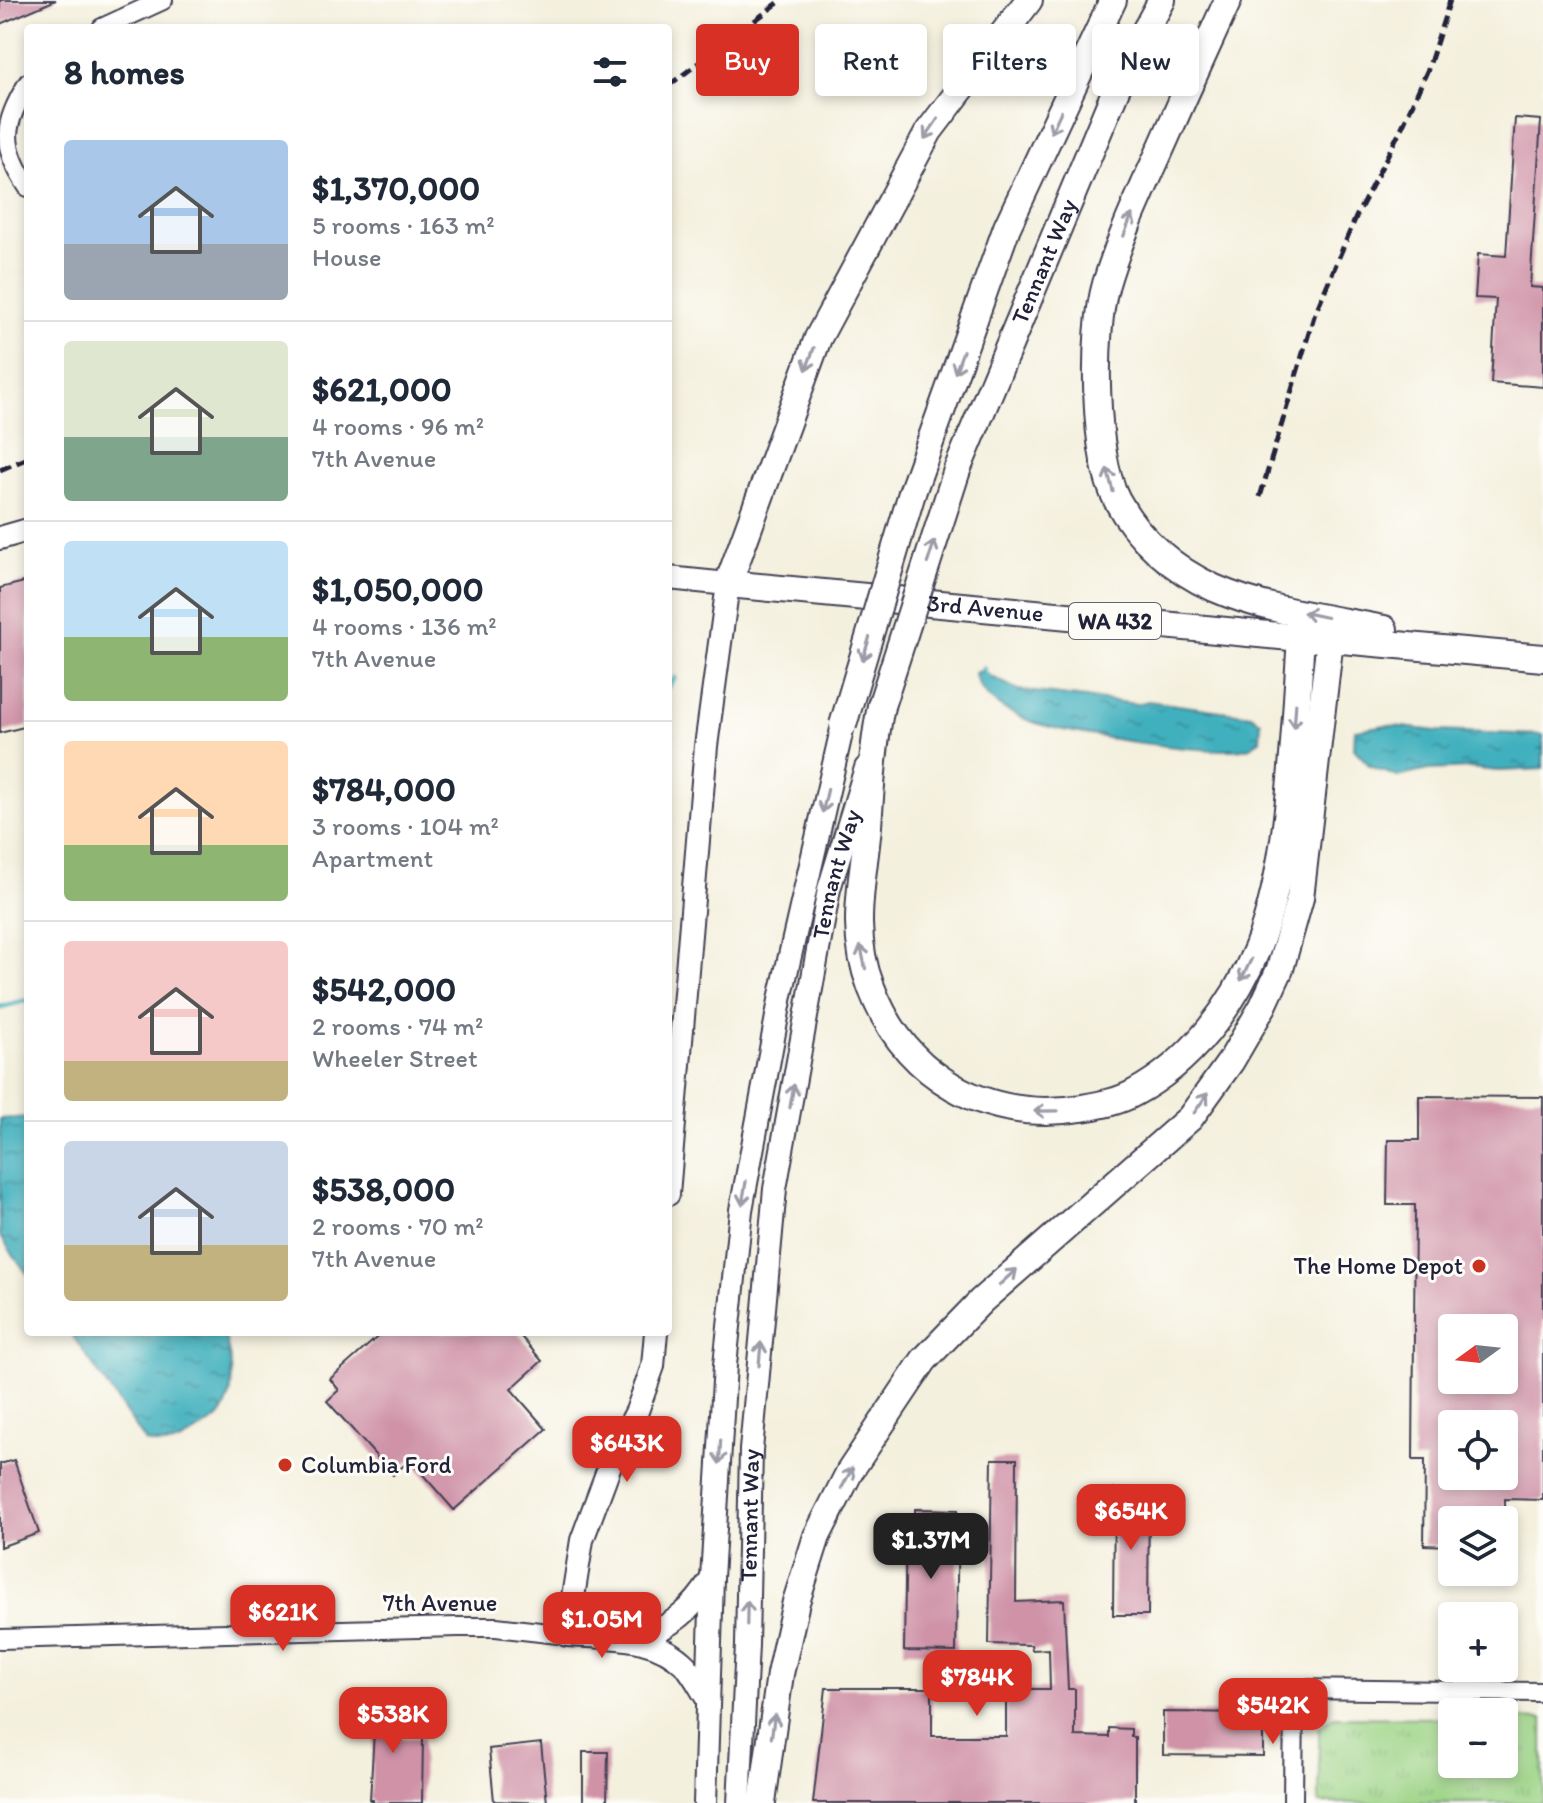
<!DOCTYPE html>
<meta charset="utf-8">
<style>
:root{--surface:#fff;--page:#f6f6f7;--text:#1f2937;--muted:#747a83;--line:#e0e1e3;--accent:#d93025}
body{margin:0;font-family:Itim,sans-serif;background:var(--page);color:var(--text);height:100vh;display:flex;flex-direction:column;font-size:30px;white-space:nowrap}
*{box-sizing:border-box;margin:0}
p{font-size:26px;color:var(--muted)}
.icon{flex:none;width:44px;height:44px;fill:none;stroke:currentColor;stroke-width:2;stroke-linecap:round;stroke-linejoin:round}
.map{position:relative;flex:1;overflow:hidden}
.sheet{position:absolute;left:24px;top:24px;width:648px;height:1312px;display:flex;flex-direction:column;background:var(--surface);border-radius:8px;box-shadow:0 4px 12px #0003}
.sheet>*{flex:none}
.hud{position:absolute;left:696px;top:24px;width:726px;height:72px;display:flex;gap:16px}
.needle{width:52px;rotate:255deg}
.controls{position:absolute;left:1438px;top:1314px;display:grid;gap:16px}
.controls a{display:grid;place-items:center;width:80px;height:80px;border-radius:8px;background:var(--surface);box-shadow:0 4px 12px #0003;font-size:40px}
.price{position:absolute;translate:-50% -68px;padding:0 18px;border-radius:16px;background:var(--accent);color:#fff;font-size:26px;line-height:52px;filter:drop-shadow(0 2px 4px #0008)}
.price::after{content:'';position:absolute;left:50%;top:48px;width:24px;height:18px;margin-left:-12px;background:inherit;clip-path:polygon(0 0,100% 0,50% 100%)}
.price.on{background:#222;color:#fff}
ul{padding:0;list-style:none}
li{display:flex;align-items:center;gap:24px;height:200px;padding:0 40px}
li+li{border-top:2px solid var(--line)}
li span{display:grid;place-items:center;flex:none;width:224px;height:160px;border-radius:8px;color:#555}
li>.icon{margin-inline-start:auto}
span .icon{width:96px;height:96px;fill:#fffc;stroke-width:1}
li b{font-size:34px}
h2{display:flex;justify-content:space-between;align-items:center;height:96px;padding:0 40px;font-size:34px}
.chip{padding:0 28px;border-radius:8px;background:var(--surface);box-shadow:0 4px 12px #0003;font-size:28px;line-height:72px}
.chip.on{background:var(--accent);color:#fff}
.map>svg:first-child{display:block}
</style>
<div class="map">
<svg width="1543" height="1803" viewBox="0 0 1543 1803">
<defs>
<pattern id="grass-tufts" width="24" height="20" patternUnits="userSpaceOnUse" patternTransform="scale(2)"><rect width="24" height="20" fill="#9bd385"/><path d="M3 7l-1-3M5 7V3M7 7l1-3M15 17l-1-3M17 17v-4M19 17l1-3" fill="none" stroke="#85b574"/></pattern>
<pattern id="water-ripples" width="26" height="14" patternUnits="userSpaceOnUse" patternTransform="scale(2)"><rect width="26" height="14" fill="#41b0be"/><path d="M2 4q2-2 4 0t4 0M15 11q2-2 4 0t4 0" fill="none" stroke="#368f9c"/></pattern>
</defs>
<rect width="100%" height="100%" fill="#fdfcf7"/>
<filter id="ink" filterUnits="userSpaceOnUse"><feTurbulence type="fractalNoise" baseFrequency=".0125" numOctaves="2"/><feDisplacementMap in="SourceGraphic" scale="16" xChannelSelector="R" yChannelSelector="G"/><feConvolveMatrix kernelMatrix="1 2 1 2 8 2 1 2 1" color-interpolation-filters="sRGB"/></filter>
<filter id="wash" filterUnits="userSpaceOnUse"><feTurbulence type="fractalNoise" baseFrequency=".006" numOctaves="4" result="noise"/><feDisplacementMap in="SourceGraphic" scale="32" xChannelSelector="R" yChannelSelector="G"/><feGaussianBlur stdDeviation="1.8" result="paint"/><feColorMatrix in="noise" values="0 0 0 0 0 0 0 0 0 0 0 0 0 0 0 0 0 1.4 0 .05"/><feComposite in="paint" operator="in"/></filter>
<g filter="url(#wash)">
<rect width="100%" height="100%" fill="#f4f0de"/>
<path fill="url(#grass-tufts)" stroke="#5e7a60" stroke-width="2" d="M1334 1717 1452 1718V1764H1504V1718L1543 1719V1803H1319V1728Z"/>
<path fill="url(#water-ripples)" stroke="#32697c" stroke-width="2" d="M980 671 1018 690 1137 704 1148 701 1251 715 1261 722 1260 740C1259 740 1252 746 1251 747 1220 758 1066 734 1033 722 1011 714 978 698 975 673Z
M1386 725 1436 731 1543 735V769L1498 771 1469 768 1428 770 1397 777 1370 766 1354 749 1355 730Z
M28 1117V1275L0 1236V1119Z
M70 1332H224C231 1359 239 1393 219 1417 214 1422 204 1427 198 1431 178 1445 170 1448 146 1442Z"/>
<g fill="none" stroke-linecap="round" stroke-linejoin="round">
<path stroke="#41b0be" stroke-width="5" d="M983 668 988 679
M668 686 675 678
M0 1007 28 1000"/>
</g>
<g id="blocks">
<path fill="#cf92a7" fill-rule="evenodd" d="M0 0H56L0 24Z
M1515 118 1541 120 1530 287 1543 288V387L1491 383 1496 299 1475 298 1478 254 1506 256Z
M28 581V726L0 733V588Z
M1419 1096 1543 1097V1500L1505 1499V1520H1452V1546L1424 1545 1425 1460H1413L1415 1205H1387L1388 1140H1419ZM1452 1328H1504V1380H1452ZM1452 1424H1504V1476H1452Z
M383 1332H517L542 1361 511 1389 546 1429 454 1510 410 1460 393 1475 327 1401 339 1390 330 1379Z
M992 1459H1017L1016 1602 1064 1600 1068 1689H1075V1736L1109 1737V1728L1131 1729V1737H1135V1803H813L826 1688H932V1736H1006V1689H1050L1049 1649 1032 1650 1031 1645 989 1644Z
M14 1460 39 1533 0 1547V1464Z
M1114 1489 1149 1490 1148 1615H1113Z
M915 1509 958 1510 956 1652 904 1651 906 1517H915Z
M370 1691 398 1692V1732H400V1738H423L422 1803H373V1800H370L374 1732H369Z
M1163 1712 1263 1713V1756L1163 1755Z
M541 1743 547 1803 494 1801 489 1749Z
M583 1752H608L607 1803H583Z"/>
</g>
</g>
<g filter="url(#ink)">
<use href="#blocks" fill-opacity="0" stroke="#424153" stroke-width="2"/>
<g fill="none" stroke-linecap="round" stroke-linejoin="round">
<g stroke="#424153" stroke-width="22">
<path id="minor" d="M102 28 163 0
M28 83C3 125 0 145 28 187
M0 1639 458 1627H496L567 1635
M1293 1803 1294 1689 1543 1692"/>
</g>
<g stroke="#424153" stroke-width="26">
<g id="major">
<path d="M0 538 28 530"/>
<path d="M668 578 728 584 706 746 668 1194"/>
<path d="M656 1332 653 1366 637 1411 613 1457 582 1540 567 1635C609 1638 655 1634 686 1666 694 1675 700 1687 707 1698"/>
<path d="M640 1640C674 1623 691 1612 711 1580"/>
<path d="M705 1803 712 1578 725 1365 741 1210 781 995 843 725"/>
<path id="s1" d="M739 1803 747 1645 751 1450 775 1189 829 889 866 768"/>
</g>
</g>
<g stroke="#424153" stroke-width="30">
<g id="highway">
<path id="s2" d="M1029 0 929 131 818 338 728 584 1301 638 1330 639 1543 658"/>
<path d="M1228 0C1204 52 1181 103 1158 155 1139 197 1119 240 1106 284 1092 332 1093 456 1117 500 1137 538 1174 570 1214 588 1266 611 1328 618 1384 629"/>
<path id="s3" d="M957 470 1125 68 1162 0"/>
<path d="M912 493 1007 227 1113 0"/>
<path d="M881 706C873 746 871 785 868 826 863 883 849 930 871 987 905 1077 986 1123 1082 1108 1099 1105 1118 1102 1134 1093 1190 1063 1233 1007 1257 949 1292 860 1294 734 1301 638"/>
<path d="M762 1803 780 1674 796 1602 817 1536 850 1471 924 1360 981 1301 1190 1118 1231 1061 1263 1006 1280 969 1300 898 1330 639"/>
</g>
</g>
<use href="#minor" stroke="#fff" stroke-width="18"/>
<use href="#major" stroke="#fff" stroke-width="22"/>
<use href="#highway" stroke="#fff" stroke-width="26"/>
<path stroke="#22223b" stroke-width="5" stroke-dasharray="12 6" stroke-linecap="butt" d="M668 86 782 0
M0 470 28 458
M1260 497 1314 316 1356 217 1402 127 1428 69 1450 0"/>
<g stroke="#424153" stroke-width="30" stroke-linecap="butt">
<path id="highway-bridge" d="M881 706 957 470
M843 725 912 493"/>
</g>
<use href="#highway-bridge" stroke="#fff" stroke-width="26"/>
</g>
<defs><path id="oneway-shaft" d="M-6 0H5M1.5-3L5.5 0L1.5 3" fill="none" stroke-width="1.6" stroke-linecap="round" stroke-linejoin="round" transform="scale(2)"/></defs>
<g stroke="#9c9ca7">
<use href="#oneway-shaft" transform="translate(1056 122) rotate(115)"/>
<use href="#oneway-shaft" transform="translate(931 129) rotate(124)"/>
<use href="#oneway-shaft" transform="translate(1128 225) rotate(-69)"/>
<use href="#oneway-shaft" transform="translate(810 359) rotate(110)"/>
<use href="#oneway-shaft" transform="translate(959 362) rotate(110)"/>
<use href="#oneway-shaft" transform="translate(1110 480) rotate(-105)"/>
<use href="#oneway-shaft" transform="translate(931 552) rotate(-72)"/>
<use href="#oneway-shaft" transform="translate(1315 615) rotate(-168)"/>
<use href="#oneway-shaft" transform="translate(866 649) rotate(107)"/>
<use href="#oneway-shaft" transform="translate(1295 716) rotate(94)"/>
<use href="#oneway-shaft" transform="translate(825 801) rotate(103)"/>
<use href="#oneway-shaft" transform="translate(863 957) rotate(-102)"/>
<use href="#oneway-shaft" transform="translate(1246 970) rotate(116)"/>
<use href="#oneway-shaft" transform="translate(792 1096) rotate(-80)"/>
<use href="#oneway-shaft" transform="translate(1201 1103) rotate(-55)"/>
<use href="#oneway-shaft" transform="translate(1046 1111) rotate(179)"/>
<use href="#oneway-shaft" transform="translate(744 1193) rotate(100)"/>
<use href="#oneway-shaft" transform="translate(1008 1277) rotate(-42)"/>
<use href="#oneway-shaft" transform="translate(760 1354) rotate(-85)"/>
<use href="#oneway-shaft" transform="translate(720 1452) rotate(93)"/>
<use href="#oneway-shaft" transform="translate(847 1478) rotate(-62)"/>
<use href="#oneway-shaft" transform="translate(747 1613) rotate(-89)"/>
<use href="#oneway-shaft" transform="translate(773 1726) rotate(-82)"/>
</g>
</g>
<g fill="#c8321e" stroke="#fdfcf7" stroke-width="3">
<circle cx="1479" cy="1266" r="8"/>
<circle cx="285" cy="1465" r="8"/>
</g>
<g text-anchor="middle" stroke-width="6" stroke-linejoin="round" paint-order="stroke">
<rect fill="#fdfcf7" stroke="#646373" stroke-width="2" x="1069" y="603" width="92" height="36" rx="6"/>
<g font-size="22" font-weight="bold" fill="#22223b">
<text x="1115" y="629">WA 432</text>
</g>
<g font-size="24" fill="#22223b" stroke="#fdfcf7">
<text dy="8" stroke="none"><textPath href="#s3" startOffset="226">Tennant Way</textPath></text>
<text dy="8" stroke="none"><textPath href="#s2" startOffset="920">3rd Avenue</textPath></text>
<text dy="8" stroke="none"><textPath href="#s1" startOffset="936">Tennant Way</textPath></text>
<text dy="8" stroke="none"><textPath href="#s1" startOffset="288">Tennant Way</textPath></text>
<text x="440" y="1611">7th Avenue</text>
</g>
<g font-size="24" fill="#22223b" stroke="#fdfcf7" text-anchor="end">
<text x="1463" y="1274">The Home Depot</text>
<text x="301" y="1473" text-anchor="start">Columbia Ford</text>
</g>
</g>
</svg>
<div class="controls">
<a><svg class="needle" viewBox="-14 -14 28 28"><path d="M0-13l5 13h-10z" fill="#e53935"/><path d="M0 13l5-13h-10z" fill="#747a83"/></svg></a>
<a><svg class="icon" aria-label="locate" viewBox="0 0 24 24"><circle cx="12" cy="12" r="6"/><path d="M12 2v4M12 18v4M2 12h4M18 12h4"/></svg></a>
<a><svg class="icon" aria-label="layers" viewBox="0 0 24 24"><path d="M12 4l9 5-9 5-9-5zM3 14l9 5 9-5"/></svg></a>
<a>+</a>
<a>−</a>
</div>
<b class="price" style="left:627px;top:1484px">$643K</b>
<b class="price" style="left:1131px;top:1552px">$654K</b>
<b class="price on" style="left:931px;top:1581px">$1.37M</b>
<b class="price" style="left:283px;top:1653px">$621K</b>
<b class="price" style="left:602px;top:1660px">$1.05M</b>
<b class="price" style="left:977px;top:1718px">$784K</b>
<b class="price" style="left:1273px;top:1746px">$542K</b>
<b class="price" style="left:393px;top:1755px">$538K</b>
<div class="hud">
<a class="chip on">Buy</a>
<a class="chip">Rent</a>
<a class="chip">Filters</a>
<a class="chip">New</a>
</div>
<section class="sheet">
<h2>8 homes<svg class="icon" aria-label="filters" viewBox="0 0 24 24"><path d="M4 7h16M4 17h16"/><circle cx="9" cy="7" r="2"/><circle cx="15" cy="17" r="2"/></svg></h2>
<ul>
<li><span style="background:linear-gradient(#a9c7e8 65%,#9aa5b1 0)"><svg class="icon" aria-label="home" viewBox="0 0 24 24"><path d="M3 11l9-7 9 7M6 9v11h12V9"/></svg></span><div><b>$1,370,000</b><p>5 rooms · 163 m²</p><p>House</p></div></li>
<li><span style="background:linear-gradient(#dfe7d0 60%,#7fa58c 0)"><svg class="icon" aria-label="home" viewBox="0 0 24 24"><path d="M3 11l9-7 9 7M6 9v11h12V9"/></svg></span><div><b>$621,000</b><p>4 rooms · 96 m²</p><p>7th Avenue</p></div></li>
<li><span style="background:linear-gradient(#bfe0f5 60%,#8fb573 0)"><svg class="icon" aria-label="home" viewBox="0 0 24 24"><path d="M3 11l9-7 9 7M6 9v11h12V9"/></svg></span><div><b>$1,050,000</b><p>4 rooms · 136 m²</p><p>7th Avenue</p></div></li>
<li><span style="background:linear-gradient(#ffd9b3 65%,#8fb573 0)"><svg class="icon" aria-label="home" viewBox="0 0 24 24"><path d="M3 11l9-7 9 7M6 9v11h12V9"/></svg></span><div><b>$784,000</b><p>3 rooms · 104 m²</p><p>Apartment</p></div></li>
<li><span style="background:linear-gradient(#f6c9c9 75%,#c2b280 0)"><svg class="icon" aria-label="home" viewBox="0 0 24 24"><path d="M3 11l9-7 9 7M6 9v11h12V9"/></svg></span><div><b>$542,000</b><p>2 rooms · 74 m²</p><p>Wheeler Street</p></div></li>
<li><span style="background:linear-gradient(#c9d6e8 65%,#c2b280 0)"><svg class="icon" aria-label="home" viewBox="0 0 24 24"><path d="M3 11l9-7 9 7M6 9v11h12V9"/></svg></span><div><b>$538,000</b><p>2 rooms · 70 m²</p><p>7th Avenue</p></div></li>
</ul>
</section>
</div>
